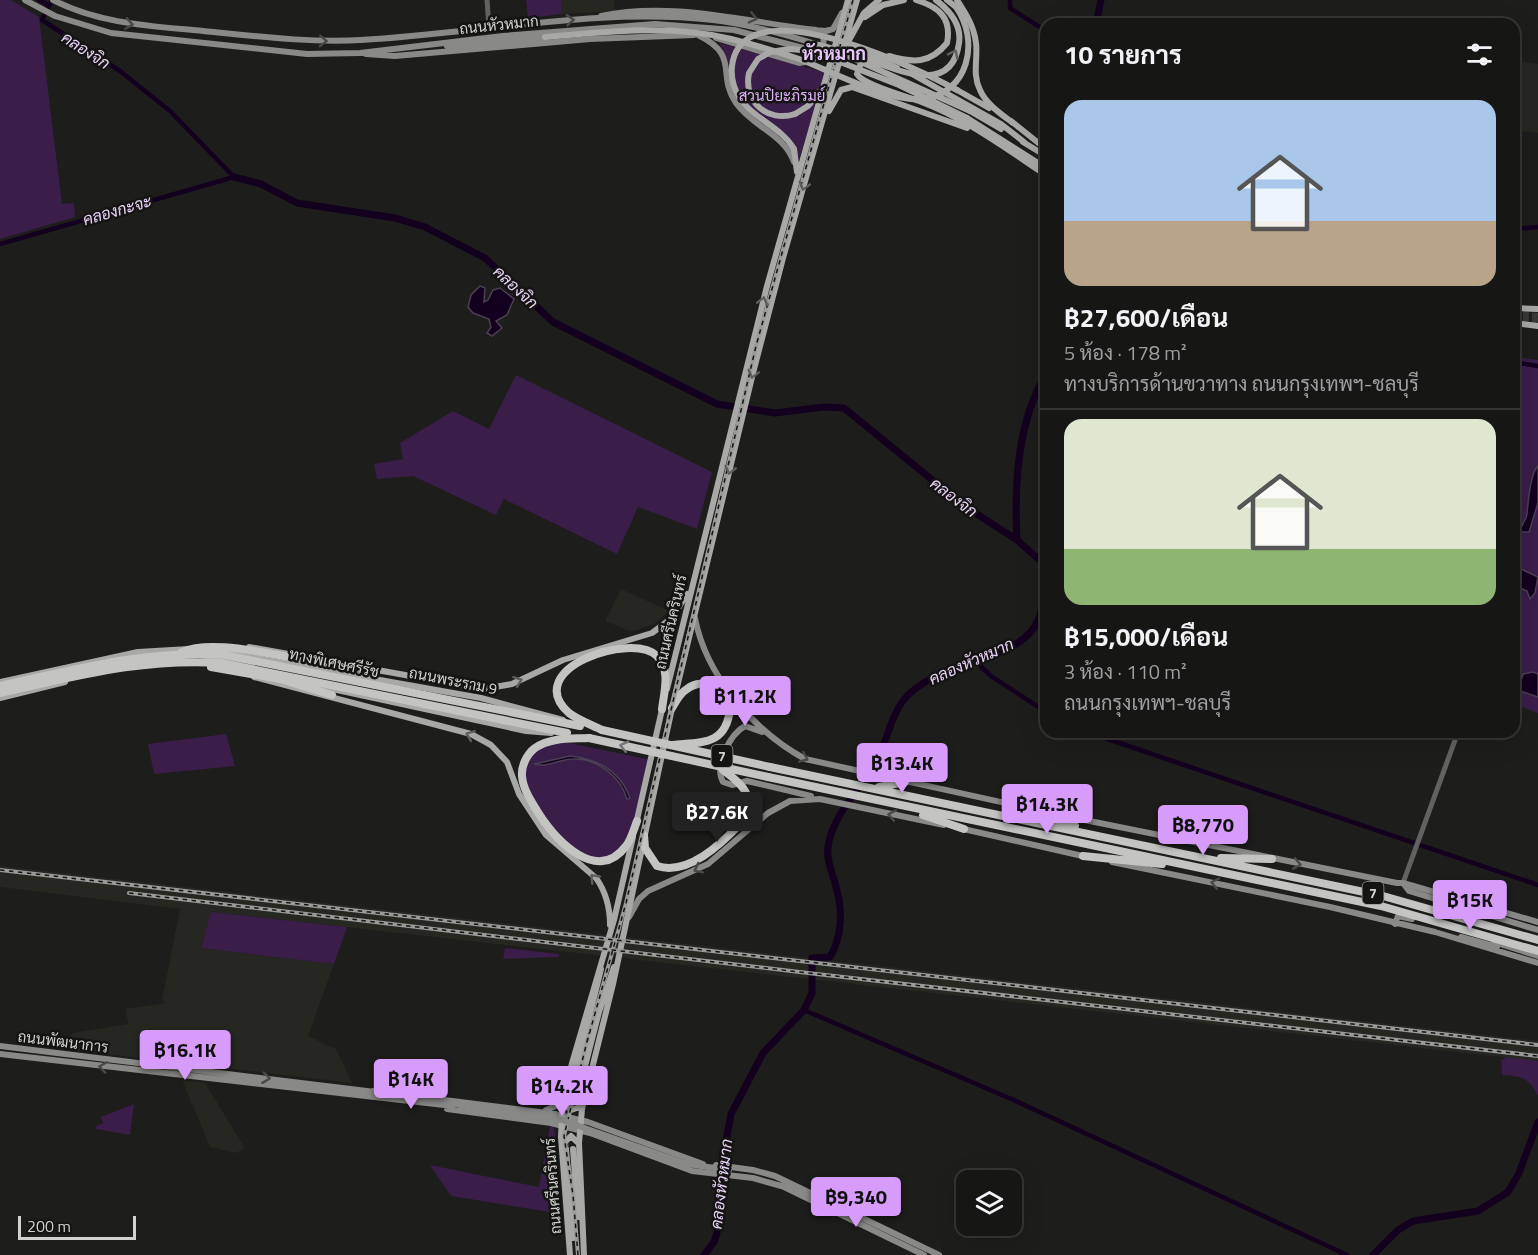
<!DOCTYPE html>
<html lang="th">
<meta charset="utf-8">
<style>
:root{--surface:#161614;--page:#1f1f1d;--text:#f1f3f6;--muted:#9e9fa0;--line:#353534;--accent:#d79bf9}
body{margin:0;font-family:"Titillium Web",Sarabun,sans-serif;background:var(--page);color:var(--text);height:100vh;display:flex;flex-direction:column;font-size:22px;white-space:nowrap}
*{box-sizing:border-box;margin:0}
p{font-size:20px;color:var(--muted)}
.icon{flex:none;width:33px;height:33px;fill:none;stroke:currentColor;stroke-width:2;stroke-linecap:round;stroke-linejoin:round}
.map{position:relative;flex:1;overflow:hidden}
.details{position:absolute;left:1040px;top:18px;width:480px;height:720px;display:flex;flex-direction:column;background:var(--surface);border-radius:18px;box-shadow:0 6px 24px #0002,0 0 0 2px var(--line)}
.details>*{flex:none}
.tools{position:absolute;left:956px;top:1170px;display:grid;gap:12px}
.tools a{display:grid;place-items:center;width:66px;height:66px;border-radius:12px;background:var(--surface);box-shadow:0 6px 24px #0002,0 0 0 2px var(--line);font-size:30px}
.scale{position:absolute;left:18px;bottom:15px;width:118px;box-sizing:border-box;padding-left:6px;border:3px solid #d2d2d1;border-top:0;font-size:16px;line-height:21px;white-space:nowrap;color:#d2d2d1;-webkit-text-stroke:4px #141412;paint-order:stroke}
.price{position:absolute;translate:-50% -51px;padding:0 14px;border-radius:6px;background:var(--accent);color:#111;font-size:20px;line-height:39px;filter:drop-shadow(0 2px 3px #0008)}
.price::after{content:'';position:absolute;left:50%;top:36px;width:18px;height:14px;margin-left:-9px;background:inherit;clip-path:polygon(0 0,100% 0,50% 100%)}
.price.active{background:#222;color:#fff}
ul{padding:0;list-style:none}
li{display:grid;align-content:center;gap:12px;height:318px;padding:0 24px}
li+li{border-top:2px solid var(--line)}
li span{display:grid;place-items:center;height:186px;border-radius:18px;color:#555}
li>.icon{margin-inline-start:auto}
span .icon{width:108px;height:108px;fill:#fffc;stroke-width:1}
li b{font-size:26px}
h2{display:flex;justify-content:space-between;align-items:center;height:72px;padding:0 24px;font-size:26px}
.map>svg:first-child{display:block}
</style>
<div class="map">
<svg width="1538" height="1255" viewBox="0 0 1538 1255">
<rect width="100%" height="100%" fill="#1d1d1b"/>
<path fill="#252720" d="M561 0H614L615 11 562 14Z
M1514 60 1538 64V133L1514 130Z
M621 589 669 611 654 624 632 632 605 621Z
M0 866 1538 1041V1061L211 912 201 948 334 964 308 1036 336 1049 352 1083 64 1049 65 1040 73 1033 128 1024 126 1009 165 1003 162 1000 180 909 0 887Z
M182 1080 205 1083 245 1148 236 1153 210 1147Z"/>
<path fill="#3a1d49" d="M0 0H11L39 17 62 204 74 203 75 217 0 239Z
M526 0H561L562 14 528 18Z
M719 43 826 73 799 159 795 160C789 136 762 129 747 112 730 93 733 62 719 43Z
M1514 357 1538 360V713L1514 704Z
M516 375 712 472 697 529 638 507 617 554 504 499 496 515 413 476 377 479 374 464 403 459 400 443 453 411 489 429Z
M226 734 235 766 154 774 148 744Z
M554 740 652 760 628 845 602 861 572 851 530 799 523 766 534 749Z
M727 804 738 813 726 828 715 819Z
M211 912 346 927H347L334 964 201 948Z
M505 948 559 954V957L503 959Z
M1507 1057 1538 1061V1096C1529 1078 1522 1076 1502 1075L1501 1060Z
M134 1104 130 1135 96 1129V1126L103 1123 101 1117Z
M550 1126H553C558 1139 553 1152 554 1165 555 1181 560 1198 562 1214L451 1196 430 1165 539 1187Z"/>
<path fill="#13001f" stroke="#4c3f54" stroke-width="1.5" d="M480 286 485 288 484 302 488 300 493 290 500 288 514 299 507 315 496 321 502 328 492 336 487 333 491 327 489 319 473 313 468 307 471 295Z
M1538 466V503L1529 532H1521C1520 524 1526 522 1527 514 1528 503 1530 473 1538 466Z
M1521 569 1538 577 1535 593 1530 599 1527 591 1517 587 1516 574Z
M1533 672 1538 674V697L1514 689V685L1521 681 1523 674Z
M570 756C598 759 620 771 630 798L627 799C621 777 597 758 573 759 560 759 547 768 535 764Z"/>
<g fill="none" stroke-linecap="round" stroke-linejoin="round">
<path stroke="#13001f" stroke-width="4.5" d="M39 0 49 5
M1010 0V8L1046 31
M1514 229 1538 227
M0 244 234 177 170 111 120 71 42 20 52 0
M1514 362 1538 366
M974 660 991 676 1046 712
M1087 732 1538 885
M804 1010 1016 1101 1347 1255"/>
<path stroke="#13001f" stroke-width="7" d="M1096 24 1101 0
M234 177 261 184 297 203 395 218 425 227 485 258 553 322 717 404 775 413 824 407 844 408 963 505 1017 540 1044 564C1043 581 1045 601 1039 618 1023 664 934 658 902 702 890 719 887 741 877 760 861 789 833 813 828 847 826 861 833 874 836 887 843 910 842 937 830 957L812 958V993L804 1010 763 1053 731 1114 721 1168 717 1233 714 1242 704 1255
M1017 540C1014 485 1017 422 1046 374
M1373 1255 1398 1230 1413 1221 1478 1211 1508 1192 1519 1173 1538 1122"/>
<path stroke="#383836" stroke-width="6" stroke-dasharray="6 3" stroke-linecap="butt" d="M1514 314 1538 316
M1514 318 1538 321
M566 1149 568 1105"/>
<path stroke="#626261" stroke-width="5" d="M487 0 489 27
M1403 883 1458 732"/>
<path stroke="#898a88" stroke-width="6" d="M25 0 55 16 111 33 307 54 360 53 503 36 655 24 734 30 807 49
M53 0C100 24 151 26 203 31 255 36 308 43 361 40 478 34 595 7 713 20 749 24 784 34 819 45
M601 16C675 0 752 24 826 31L833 29 842 13
M698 35C741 56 716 74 736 103 753 127 784 134 794 162
M716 38 799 63C816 62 826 52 823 35L816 30
M447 46 545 37
M366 54 395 56 590 39 694 35
M695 618C706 676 754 731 805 759L1019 806
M762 732 745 726C730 734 714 766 723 782L732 785 747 781 811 796
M1040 811 1397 883H1403L1538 922
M959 828 1087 857
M1112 862 1330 907 1435 932 1538 963
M1403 883 1409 891 1538 930
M629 917 639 899 648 891 708 864 768 813 790 801 820 799 944 825
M1395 924 1398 916 1412 919
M1461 937 1497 947
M1494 942 1538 956
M0 1046 375 1092
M0 1054 453 1106
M373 1091 555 1114 588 1122 703 1164
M447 1109 551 1123 590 1133 692 1171 753 1178 785 1187
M546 1110 556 1106 562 1096
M716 1165 753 1170 775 1176 939 1255
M782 1186 924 1255"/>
<path stroke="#a8a9a6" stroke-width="6" d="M947 0 956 7
M957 0C966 14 974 26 976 43 978 59 972 74 980 90 986 104 1001 114 1013 123
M865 17 883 5 904 0
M848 42 864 13 879 0
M889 56C913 63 930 64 947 43 952 18 939 7 916 0
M897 68 871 56 864 55 857 74C863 85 905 96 919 101 965 118 1005 148 1046 175
M912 74 1001 124 1024 142
M957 90 989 108
M829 111 841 90 852 87 967 128
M970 111 1001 129
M795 114 808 106 821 90
M967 118 1046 168
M1011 121 1046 149
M1023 142 1046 156
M794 149 797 172
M1514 308 1538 309
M1514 323 1538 326
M249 647 483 689 512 684 563 660 652 633 672 618 687 594
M217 651 481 698 563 720
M254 677 471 734 491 745 507 762 519 794 546 835 596 878C606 892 610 907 610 925
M0 682 138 652 189 649
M314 685 526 731 551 733
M667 689 767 286 848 0
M0 698 65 682
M636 824 663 705
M569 1100 601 969
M576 1101 599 1012 614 967
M563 1102 571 1110 580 1107 582 1104
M562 1145 571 1136 577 1142
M566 1149 573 1238
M573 1149 578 1217
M570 1255 561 1137 563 1094 614 920 633 837
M584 1255 579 1143 582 1109 613 984 672 708 753 373 783 258 857 0"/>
<path stroke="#c4c5c2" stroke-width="8" d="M672 708C676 701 680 693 687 689 704 676 726 689 730 709 726 745 703 742 673 745
M602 730C592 725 578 720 569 713 520 669 632 631 657 656 671 669 664 693 662 709
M589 738C571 739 551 737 535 748 527 754 521 766 522 776 523 790 532 802 539 814 556 840 597 885 626 846 631 840 634 829 637 821
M770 767 1383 896 1538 940
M768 777 1381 906 1538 951
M879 787 905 782
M1014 805 1075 826
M923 815 964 829
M644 835 645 848 657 866C688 876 721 844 741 823
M1083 856 1162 864
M1221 858 1272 859"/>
<g stroke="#9a9a99" stroke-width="4">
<path id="rail" d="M0 870 1538 1045
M129 893 808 973 1538 1056
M587 1042 626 903 756 346 853 0
M578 1255 573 1195 564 1136 589 1033"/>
</g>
<use href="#rail" stroke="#141412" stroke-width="1.5" stroke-dasharray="4.5" stroke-linecap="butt"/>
<path stroke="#898a88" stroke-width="6" d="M453 1104 562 1120 687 1164 729 1170"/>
<path stroke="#a8a9a6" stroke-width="6" d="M545 37C607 32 670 24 731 39 755 45 779 52 802 60 832 72 891 103 923 99 969 93 980 41 956 7
M819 45C834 49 849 53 863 58 894 68 952 98 959 43 962 24 949 10 936 0
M850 57 970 111
M795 114C767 123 743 101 749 73L758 59 770 52 790 49 812 51 899 85 967 118
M794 149C779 123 744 117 734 86 730 74 731 58 739 47 774 0 917 68 957 90"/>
<path stroke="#c4c5c2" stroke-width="8" d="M182 652C215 638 275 657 312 660
M211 667 280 679 332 695
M0 686C77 669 144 650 224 655L580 726
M0 693C78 676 141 658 222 663L567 733
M602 730 770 767
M589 738 768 777
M723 770C745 786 756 797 741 823"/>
</g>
<defs><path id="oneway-chevron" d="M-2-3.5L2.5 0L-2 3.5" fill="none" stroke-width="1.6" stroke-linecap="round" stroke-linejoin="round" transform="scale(1.5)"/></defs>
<g stroke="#494947">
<use href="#oneway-chevron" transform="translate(753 18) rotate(13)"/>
<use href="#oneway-chevron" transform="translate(570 20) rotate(-4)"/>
<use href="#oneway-chevron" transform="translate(129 24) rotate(9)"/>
<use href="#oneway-chevron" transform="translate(323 41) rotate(2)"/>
<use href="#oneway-chevron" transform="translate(804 758) rotate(23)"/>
<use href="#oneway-chevron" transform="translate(892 815) rotate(-169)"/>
<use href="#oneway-chevron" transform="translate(1297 864) rotate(11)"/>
<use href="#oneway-chevron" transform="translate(698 869) rotate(153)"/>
<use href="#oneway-chevron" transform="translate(1215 883) rotate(-168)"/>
<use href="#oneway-chevron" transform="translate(103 1067) rotate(-172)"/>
<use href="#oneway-chevron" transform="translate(266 1078) rotate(7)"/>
</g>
<g stroke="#5e5e5c">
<use href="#oneway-chevron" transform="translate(954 54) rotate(-64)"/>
<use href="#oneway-chevron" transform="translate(804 186) rotate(106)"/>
<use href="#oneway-chevron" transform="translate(763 301) rotate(-76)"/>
<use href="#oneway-chevron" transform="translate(753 374) rotate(104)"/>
<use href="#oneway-chevron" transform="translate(730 470) rotate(103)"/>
<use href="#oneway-chevron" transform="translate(518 681) rotate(-21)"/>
<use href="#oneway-chevron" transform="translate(470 735) rotate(-159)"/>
<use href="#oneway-chevron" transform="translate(594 878) rotate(-134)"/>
</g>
<use stroke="#757573" href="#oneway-chevron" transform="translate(624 746) rotate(-167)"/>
<g text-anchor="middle" stroke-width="5" stroke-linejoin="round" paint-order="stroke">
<g fill="#141412" stroke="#999998" stroke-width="1.5">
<rect x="711.5" y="745" width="21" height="22" rx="4.5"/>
<rect x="1362.5" y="882" width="21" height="22" rx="4.5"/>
</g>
<g font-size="14" font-weight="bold" fill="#d2d2d1">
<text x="722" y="761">7</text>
<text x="1373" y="898">7</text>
</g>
<g font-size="15" fill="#d2d2d1" stroke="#141412">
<text transform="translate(499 25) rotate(-6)" y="5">ถนนหัวหมาก</text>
<text transform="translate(671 622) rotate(-77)" y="5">ถนนศรีนครินทร์</text>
<text transform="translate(334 663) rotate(12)" y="5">ทางพิเศษศรีรัช</text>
<text transform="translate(453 681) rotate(11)" y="5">ถนนพระราม 9</text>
<text transform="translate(63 1042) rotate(7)" y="5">ถนนพัฒนาการ</text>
<text transform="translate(553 1186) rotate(-94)" y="5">ถนนศรีนครินทร์</text>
</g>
<g font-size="15" fill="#dfb2fa" stroke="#141412">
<text x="782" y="101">สวนปิยะภิรมย์</text>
</g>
<g font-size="16" font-style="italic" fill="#ead3f8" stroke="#141412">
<text transform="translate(86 50) rotate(33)" y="6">คลองจิก</text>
<text transform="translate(117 210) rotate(-16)" y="6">คลองกะจะ</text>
<text transform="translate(516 287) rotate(43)" y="6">คลองจิก</text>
<text transform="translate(954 497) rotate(37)" y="6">คลองจิก</text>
<text transform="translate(971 661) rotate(-24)" y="6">คลองหัวหมาก</text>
<text transform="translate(721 1184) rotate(-83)" y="6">คลองหัวหมาก</text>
</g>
<g font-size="18" font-weight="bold" fill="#e9c8fd" stroke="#141412">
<text x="834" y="60">หัวหมาก</text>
</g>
</g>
</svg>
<div class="tools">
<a><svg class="icon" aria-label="layers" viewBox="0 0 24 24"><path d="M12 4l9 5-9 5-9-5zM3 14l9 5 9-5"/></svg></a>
</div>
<div class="scale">200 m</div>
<b class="price" style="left:745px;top:727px">฿11.2K</b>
<b class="price" style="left:902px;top:794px">฿13.4K</b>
<b class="price" style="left:1047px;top:835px">฿14.3K</b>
<b class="price active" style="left:717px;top:843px">฿27.6K</b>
<b class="price" style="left:1203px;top:856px">฿8,770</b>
<b class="price" style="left:1470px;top:931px">฿15K</b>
<b class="price" style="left:185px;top:1081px">฿16.1K</b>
<b class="price" style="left:411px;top:1110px">฿14K</b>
<b class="price" style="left:562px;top:1117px">฿14.2K</b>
<b class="price" style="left:856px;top:1228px">฿9,340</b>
<section class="details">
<h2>10 รายการ<svg class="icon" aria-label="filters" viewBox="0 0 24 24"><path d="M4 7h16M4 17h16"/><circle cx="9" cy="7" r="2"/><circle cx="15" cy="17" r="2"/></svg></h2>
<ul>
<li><span style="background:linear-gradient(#a9c7e8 65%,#b9a48a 0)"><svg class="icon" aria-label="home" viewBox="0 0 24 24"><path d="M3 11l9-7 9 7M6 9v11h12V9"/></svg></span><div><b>฿27,600/เดือน</b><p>5 ห้อง · 178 m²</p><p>ทางบริการด้านขวาทาง ถนนกรุงเทพฯ-ชลบุรี</p></div></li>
<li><span style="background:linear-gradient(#dfe7d0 70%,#8fb573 0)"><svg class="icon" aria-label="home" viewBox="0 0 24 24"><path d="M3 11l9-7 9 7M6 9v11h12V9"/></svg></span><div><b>฿15,000/เดือน</b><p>3 ห้อง · 110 m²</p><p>ถนนกรุงเทพฯ-ชลบุรี</p></div></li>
</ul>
</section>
</div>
